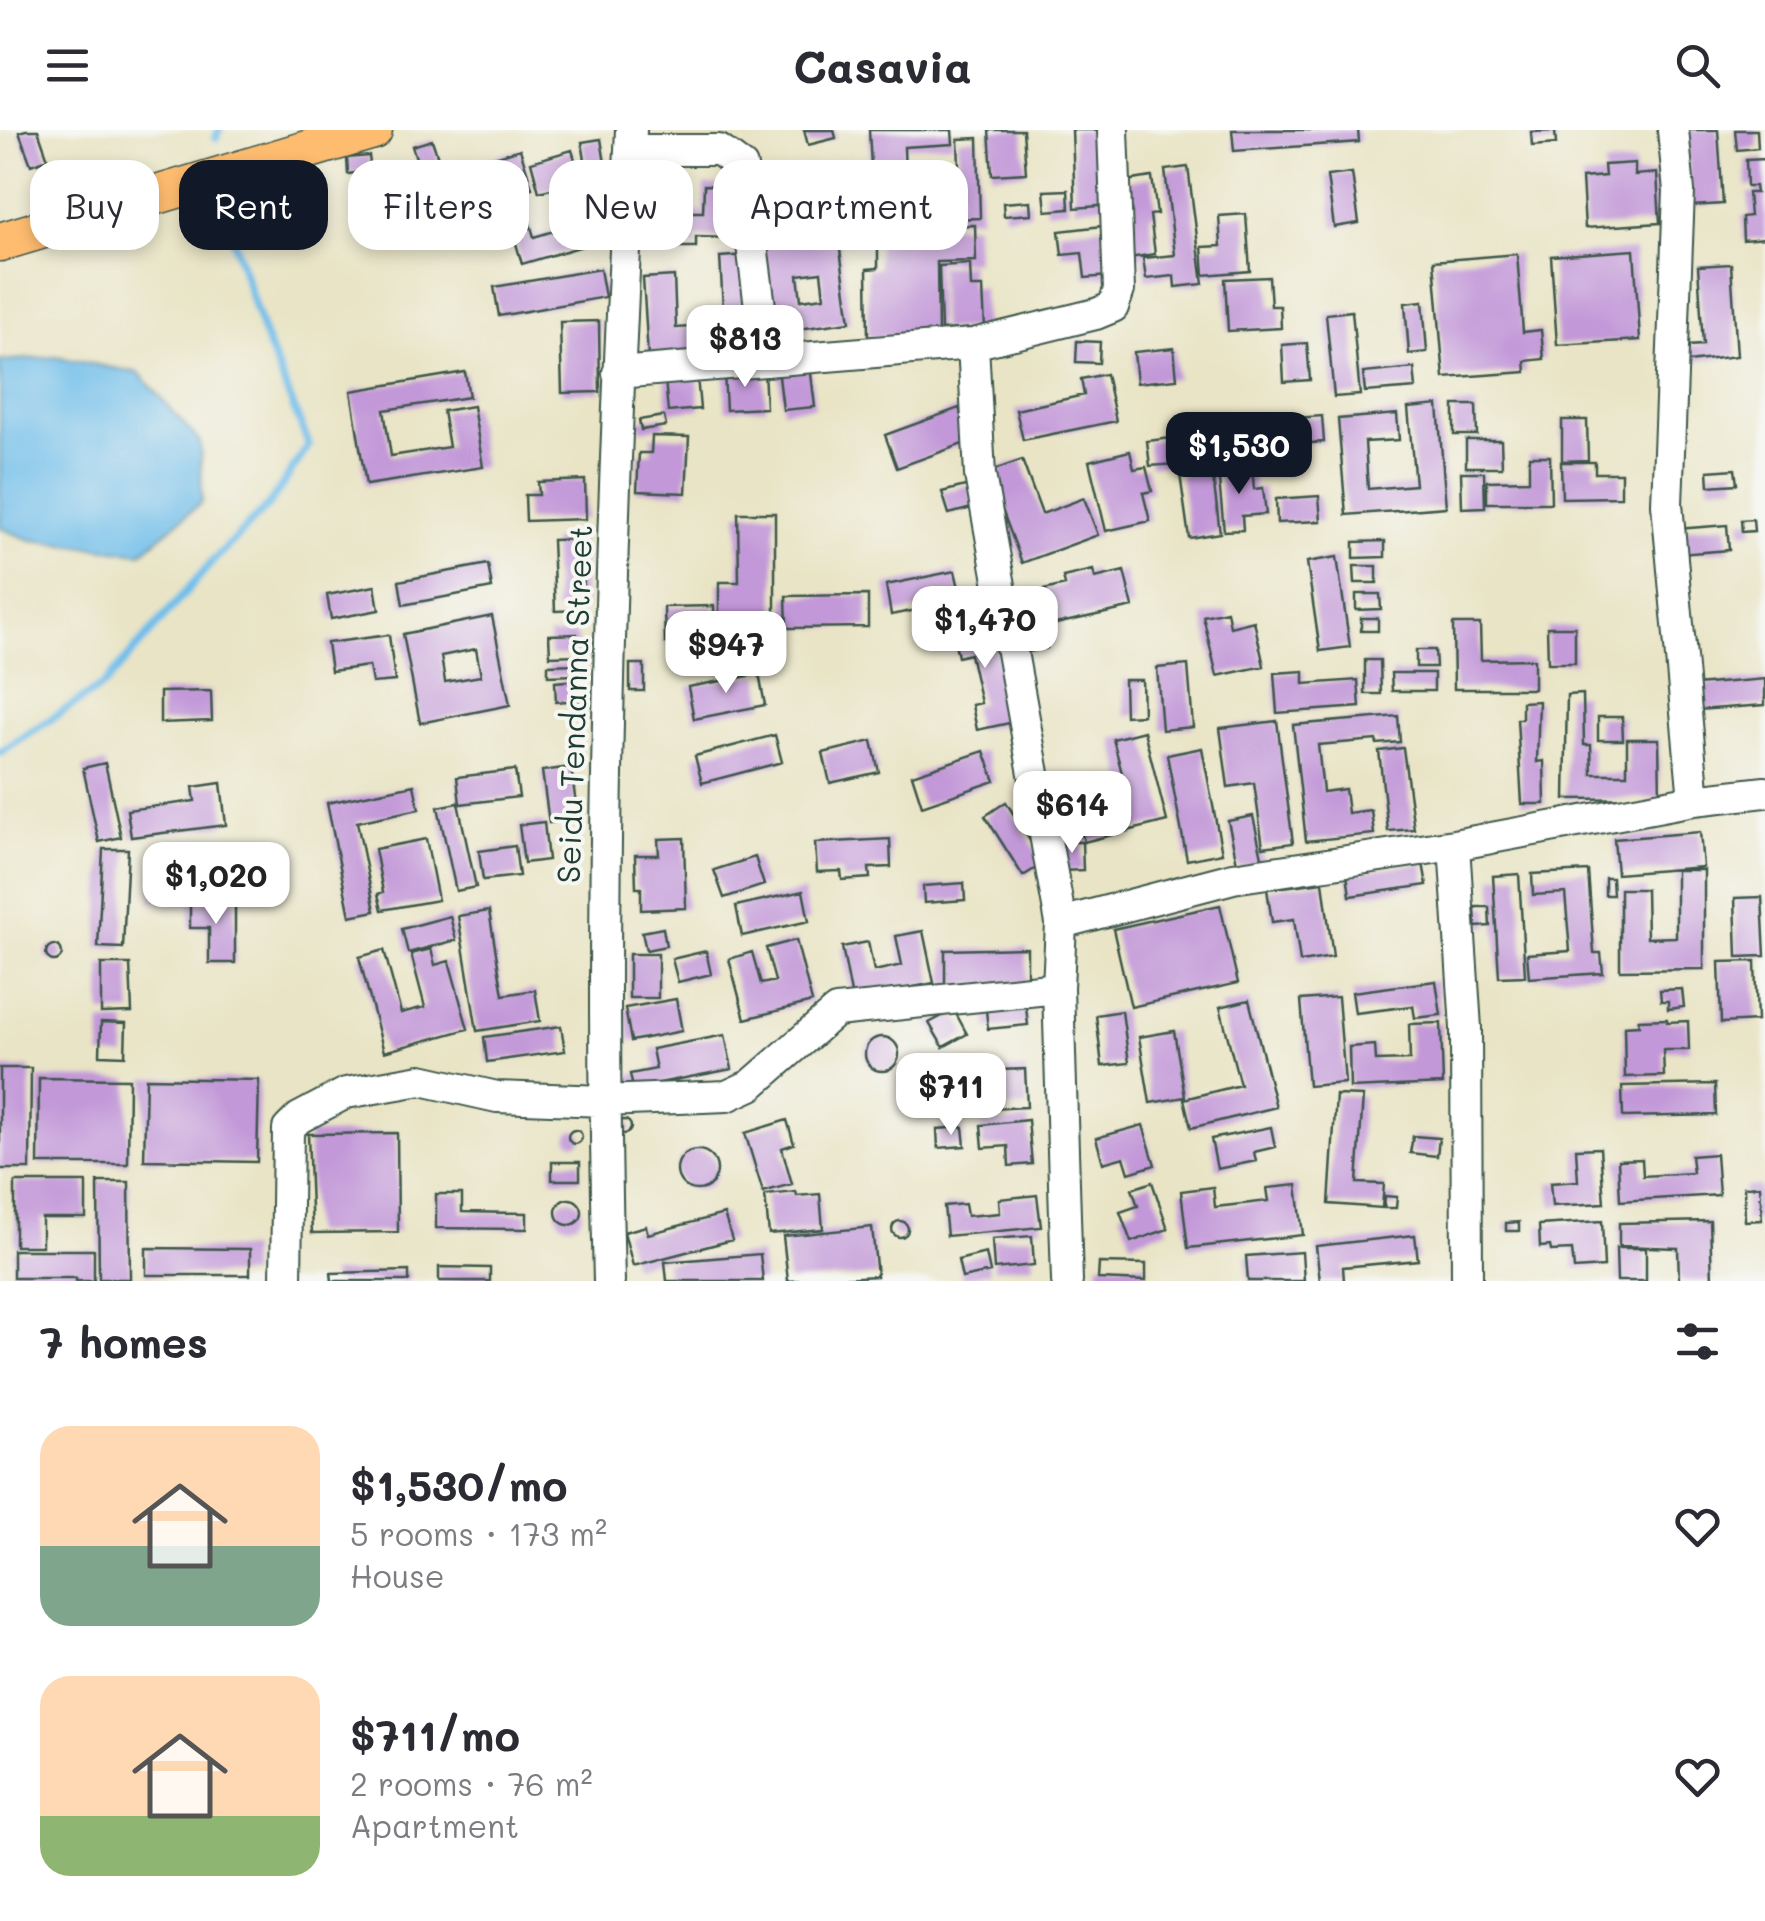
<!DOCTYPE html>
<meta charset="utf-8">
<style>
:root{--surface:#fff;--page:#f7f7f7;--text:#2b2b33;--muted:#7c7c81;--accent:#111827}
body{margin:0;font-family:Mali,sans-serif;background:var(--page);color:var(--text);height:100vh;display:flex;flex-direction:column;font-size:38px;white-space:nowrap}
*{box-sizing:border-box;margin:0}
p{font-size:32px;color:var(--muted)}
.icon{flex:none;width:55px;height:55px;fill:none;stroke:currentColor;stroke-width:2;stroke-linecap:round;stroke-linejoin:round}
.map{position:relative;height:1151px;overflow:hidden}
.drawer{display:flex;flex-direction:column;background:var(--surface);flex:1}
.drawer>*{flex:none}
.hud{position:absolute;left:30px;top:30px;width:1000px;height:90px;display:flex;gap:20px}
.price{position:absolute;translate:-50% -85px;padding:0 22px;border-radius:20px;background:#fff;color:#222;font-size:32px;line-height:65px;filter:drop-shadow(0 2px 5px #0008)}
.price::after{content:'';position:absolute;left:50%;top:60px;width:30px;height:22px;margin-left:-15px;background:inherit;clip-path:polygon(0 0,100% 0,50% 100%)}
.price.current{background:var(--accent);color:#fff}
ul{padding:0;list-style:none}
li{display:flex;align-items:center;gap:30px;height:250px;padding:0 40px}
li span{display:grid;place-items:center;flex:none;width:280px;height:200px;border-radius:30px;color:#555}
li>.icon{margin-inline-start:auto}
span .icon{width:120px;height:120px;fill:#fffc;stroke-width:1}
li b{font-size:42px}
h2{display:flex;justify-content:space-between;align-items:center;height:120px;padding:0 40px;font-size:42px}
.pill{padding:0 35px;border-radius:30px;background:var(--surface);box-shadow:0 5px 15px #0003;font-size:35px;line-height:90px}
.pill.current{background:var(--accent);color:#fff}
header{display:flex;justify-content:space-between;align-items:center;height:130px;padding:0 40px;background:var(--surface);font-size:45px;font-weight:800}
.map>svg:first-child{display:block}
</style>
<header><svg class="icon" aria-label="menu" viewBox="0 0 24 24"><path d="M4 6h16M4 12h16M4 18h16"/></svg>Casavia<svg class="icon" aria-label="search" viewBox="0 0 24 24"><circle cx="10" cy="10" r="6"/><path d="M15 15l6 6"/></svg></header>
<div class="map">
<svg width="1765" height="1151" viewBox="0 0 1765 1151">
<rect width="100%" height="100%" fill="#f6f6f2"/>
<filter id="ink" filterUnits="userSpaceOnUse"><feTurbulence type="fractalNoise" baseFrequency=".01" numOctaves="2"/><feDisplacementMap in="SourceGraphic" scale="20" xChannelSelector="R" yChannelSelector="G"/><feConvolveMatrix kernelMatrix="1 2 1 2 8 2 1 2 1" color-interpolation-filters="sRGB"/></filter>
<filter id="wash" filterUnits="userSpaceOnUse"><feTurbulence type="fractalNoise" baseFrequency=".0048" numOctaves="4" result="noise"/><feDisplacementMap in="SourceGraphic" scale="40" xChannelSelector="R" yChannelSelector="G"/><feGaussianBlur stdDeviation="2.25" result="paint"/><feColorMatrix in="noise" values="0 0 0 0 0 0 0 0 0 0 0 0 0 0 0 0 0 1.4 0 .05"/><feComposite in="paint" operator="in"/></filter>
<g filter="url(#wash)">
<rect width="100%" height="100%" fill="#e9e4c5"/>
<path fill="#70beea" stroke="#487e8f" stroke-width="2.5" d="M55 227 139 243 200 312 202 372 141 423 31 410 0 398V231Z"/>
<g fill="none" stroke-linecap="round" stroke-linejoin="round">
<path stroke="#70beea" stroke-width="8" d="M216 8 219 0
M0 622 105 554 212 432 270 373 309 315 263 203 225 83"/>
</g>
<g id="blocks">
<path fill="#c298d8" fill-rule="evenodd" d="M26 0H38L48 29 31 35 19 2Z
M804 0H834L836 8 808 15Z
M869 0H952L953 14 904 17 906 72 873 74Z
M989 0H1023L1026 43 992 45Z
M1072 0H1106L1111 75 1075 78Z
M1232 0H1358L1359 12 1234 21Z
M1686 0H1718L1723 74 1691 76Z
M1735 0H1757L1758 18 1737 20Z
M1555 1 1556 14 1532 16 1531 2Z
M978 8 980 88 921 90V69L960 68 958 9Z
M601 9 609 58 590 61 582 12Z
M432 10 444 45 424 52 412 16Z
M520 19 532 58 477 74 466 36Z
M572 20 600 111 522 134 506 79 524 73 534 107 567 97 555 58 539 62 531 32Z
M369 26 371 41 348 44 347 28Z
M1765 29V108L1743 110 1742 87 1750 86 1748 63H1756L1755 56H1747L1746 30Z
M1635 33V45L1657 43 1660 93 1585 98 1582 48 1605 46 1604 35Z
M1188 37 1203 154 1175 157 1174 146 1146 149 1143 128 1175 125 1165 40Z
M66 38 71 53 56 57 51 42Z
M315 43 320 64 299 69 294 47Z
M1352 43 1359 93 1334 97 1327 46Z
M651 47H679L678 82H703L704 55 735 56 734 108 696 107V117H650Z
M1152 47 1157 84 1150 85 1155 124 1129 128 1119 52Z
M823 60 826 86 768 94 765 68Z
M1068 60 1069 79 1046 81 1044 61Z
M1030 71 1031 84 1004 86 1003 73Z
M1246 84 1250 141 1204 145 1202 117 1221 116 1219 86Z
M975 95 976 131 937 132 938 205 868 207 867 139 878 138V106H904V96Z
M1103 96 1109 146 1085 148 1082 123 1062 125 1059 101Z
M838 105 850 192 776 202 763 116ZM821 142 824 167 801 170 798 145Z
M1634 120 1640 210 1557 215 1551 126Z
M1517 124 1523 202 1541 200 1544 229 1525 231 1526 242 1444 248 1434 131Z
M746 125 751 221 648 227 643 148 674 146 676 198 724 195 720 127Z
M970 134 971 157H983L985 198 941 200 939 136Z
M1731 134 1737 226 1688 232 1687 216 1703 215 1698 136Z
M600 139 605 167 499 186 494 157Z
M1269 147 1271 176H1280L1281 198 1228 201 1225 149Z
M1423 171 1427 222 1409 224 1405 173Z
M1352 181 1360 265 1334 267 1326 184Z
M599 191 600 262 562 263 560 192Z
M1077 211 1100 212 1099 233 1076 232Z
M1307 213 1310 250 1284 252 1282 215Z
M1174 218 1177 249 1137 253 1134 222Z
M810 235 815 277 783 280 778 238Z
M1414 238 1416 258 1365 262 1363 243Z
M764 240 766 278 726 280 724 242Z
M465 242 469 267 384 280 391 326 449 317 443 281 473 276 483 337 366 355 351 261Z
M1106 244 1116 291 1023 310 1016 280 1084 265 1081 249Z
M697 246 700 279 668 282 665 249Z
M1438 275 1446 377 1346 385 1338 289 1397 284 1399 310 1365 312 1368 359 1415 355 1408 278Z
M1454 275H1476L1477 305H1454Z
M959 278 971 311 897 338 885 305Z
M664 286 666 296 641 300 639 290Z
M1322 286 1324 312 1284 315 1283 289Z
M1562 290H1587L1588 330 1562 331Z
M652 306 689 307 686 363 637 361 639 323H651Z
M1172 308 1175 334 1150 336 1147 311Z
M1466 310H1501L1502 337H1466Z
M1130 321 1134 339 1146 337 1152 361 1143 363 1150 391 1106 401 1089 331Z
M1529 326H1550L1551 373H1487V351L1529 350Z
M1022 330 1042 384 1084 368 1098 405 1022 433 988 342Z
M1561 332H1595V343H1621V367L1562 368Z
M1252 337 1254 359 1263 358 1266 384 1242 386 1243 400 1224 401 1218 340Z
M1212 339 1220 403 1189 408 1180 344Z
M1735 339 1737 354 1709 356 1708 341Z
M1461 342H1484L1485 377 1462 378Z
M585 350 586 389 526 391 525 365H539L538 352Z
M969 355 975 377 949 384 942 362Z
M1319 366 1321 391 1277 393 1276 369Z
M738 383H775V500H719V452H739Z
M1753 389 1754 401 1742 402 1741 390Z
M1727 395 1729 420 1679 424 1677 399Z
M582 409 585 480 555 481 552 410Z
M1385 411V427L1354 428V412Z
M1337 427 1350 517 1320 521 1307 432Z
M488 434 492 458 403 475 399 451Z
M1354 436H1377V453H1355Z
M1093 440 1095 448 1124 441 1133 477 1042 497 1047 518 1018 524 1005 469 1065 455 1063 447Z
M955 441 962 471 891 485 886 455Z
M375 456 379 480 331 489 327 465Z
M1356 464H1380L1381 479 1356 480Z
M868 465V497L787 498 786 466Z
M714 476V512L665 513 664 477Z
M1227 481 1230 497 1254 491 1264 536 1217 546 1203 486Z
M990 485 1014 592 977 600 972 575 981 573 970 524 958 527 951 493Z
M492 486 510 575 420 593 403 504ZM476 519 481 546 445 552 441 526Z
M1361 488H1378V501H1361Z
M1453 494H1480L1481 530 1534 529V559H1454Z
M1547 497H1575V533H1548Z
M577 504 578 525 550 526 549 505Z
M389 505 395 551 372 553 369 536 331 541 327 513Z
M1416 520H1435L1436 537H1416Z
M1365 530H1380L1381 564H1365Z
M577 534V545L548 546V535Z
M630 534H644V561H630Z
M1188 535 1193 597 1162 600 1157 538Z
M1304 541V554L1358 550 1360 577 1277 583 1274 543Z
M1391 543H1434V561H1392Z
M759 544 765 575 694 589 688 557Z
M1765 549V575L1698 580 1696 555Z
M577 550 579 570 556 572 555 552Z
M1124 550H1142L1143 585 1125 586Z
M211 561 212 591 160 593V562Z
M1583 564 1584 615H1591L1592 644H1627V609H1659L1660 668 1565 669 1567 565Z
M1539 571 1537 632 1544 631 1545 674H1522L1517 589H1522V572Z
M1398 586 1400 612 1377 614 1376 610 1318 615 1323 662 1345 659 1348 683 1371 680 1374 704 1306 711 1293 595Z
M1598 587H1622L1623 610H1598Z
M1277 591 1293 713 1263 717 1254 653 1228 657 1220 598Z
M1144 601 1167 691 1084 712 1077 684 1129 670 1113 609Z
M775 605 782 632 702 653 695 626Z
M872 611 879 642 830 653 823 623Z
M1202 618 1222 723 1187 730 1167 625Z
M1403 618 1414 699 1388 701 1379 621Z
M984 621 995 651 922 676 912 645Z
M105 633 121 707 99 712 83 638Z
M571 637 578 689 549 693 542 641Z
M515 640 519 667 460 674 457 647Z
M221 653 226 695 131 707 127 680 195 671 193 657Z
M414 655 419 679 357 692 375 781 350 786 327 673Z
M1006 672 1044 733 1023 746 985 686Z
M458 673 476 757 456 761 438 677Z
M1253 686 1263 732 1238 737 1228 691Z
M544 692 548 730 524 733 519 695Z
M1700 702 1703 737 1617 744 1614 709Z
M684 708 686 778 641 780V758H636L635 725H659L658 709Z
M426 709 438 770 382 780 378 764 383 762 375 719Z
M890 709 891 737 869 738 870 748 842 750 841 741 817 742 815 713Z
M1061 712H1082L1083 740 1061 741Z
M515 716 519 746 483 750 479 721Z
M103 719H128L123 818 98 817Z
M755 727 764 755 724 768 714 740Z
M1423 733 1427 755 1350 766 1347 744Z
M174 739 176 770 152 771 151 741Z
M1676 740H1704V839L1620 840V759H1646L1647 808 1676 807Z
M1588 741 1594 823H1601L1603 843 1529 848 1527 824 1570 821 1565 763 1533 765 1532 744Z
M1519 744 1525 846 1499 847 1493 746Z
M1605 748H1612L1613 765H1605Z
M1323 752 1333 827 1300 832 1294 789 1272 792 1267 759Z
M964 753 965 770 924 773 923 756Z
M803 761 809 791 742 806 736 776Z
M1762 767 1765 826 1737 827 1735 768Z
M190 770H235V833H209V798H190Z
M1220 775 1238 853 1131 877 1113 799Z
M1475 777H1489L1490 796 1476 797Z
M489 781 503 865 535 860 540 891 477 901 458 786Z
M450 786 456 810 408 823 402 799Z
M663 798 666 816 646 820 642 802Z
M923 801 934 853 852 869 842 817 868 812 874 841 902 835 896 806Z
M796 810 812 872 745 889 729 829 752 822 761 854 775 851 766 818Z
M46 823a8 8 0 1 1 16 0a8 8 0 1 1-16 0Z
M1027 818V853L945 855V820Z
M431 819 435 835 449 831 468 899 384 922 359 827 384 820 401 883 425 877 411 824Z
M706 821 711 844 678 852 672 829Z
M629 824H658V868H629Z
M1755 831 1757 891 1721 893 1719 832Z
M101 834H130L132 882 101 883Z
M1436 851 1441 885 1415 888 1413 876 1355 883 1352 862Z
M1682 859 1684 877 1668 879V871H1661L1660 860Z
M1025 867 1028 895 988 899 985 871Z
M1338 867 1345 953 1308 956 1301 870Z
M676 869 682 901 631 911 625 878Z
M1249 870 1276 977 1191 998 1184 969 1240 955 1220 877Z
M954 880 967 904 943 917 929 893Z
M1122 881 1129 933 1102 936 1096 885Z
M1667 889V892L1688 891 1689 920H1663L1664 946 1625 947 1624 896 1639 895 1638 890Z
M101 892 126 893 125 926 100 925Z
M1441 893 1443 954 1350 958 1349 917 1375 915 1376 931 1410 930 1409 894Z
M561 896 565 921 487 932 484 907Z
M1174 901 1185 967 1150 973 1139 907Z
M725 905 732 939 633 958 630 944 656 939 652 919Z
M865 924a17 17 0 1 1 34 0a17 17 0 1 1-34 0Z
M0 938H31L30 1039H0Z
M1025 939 1027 977 947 981 945 942Z
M39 948 129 949 128 1034H38Z
M146 948 259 950 257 1032 144 1030Z
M1715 954 1716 985 1623 987 1622 956Z
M1336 965 1363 966 1357 1053 1384 1054 1382 1078 1329 1074Z
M787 990 794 1014 782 1018 792 1054 763 1062 745 1003Z
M1028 990 1032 1034 1009 1036 1008 1016 983 1018 981 995Z
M617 997a7 7 0 1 1 14 0a7 7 0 1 1-14 0Z
M1143 995 1155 1035 1129 1043 1124 1027 1103 1033 1096 1008Z
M963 997 965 1016 938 1018 937 999Z
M1271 997 1275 1017 1254 1022 1256 1031 1217 1039 1211 1009Z
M568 1007a7 7 0 1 1 14 0a7 7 0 1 1-14 0Z
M397 1003 398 1102 312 1103 308 1004Z
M1413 1006 1439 1008 1437 1026 1410 1023Z
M1600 1018 1604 1073 1552 1076 1550 1053 1578 1051 1576 1019Z
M677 1040a20 20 0 1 1 40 0a20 20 0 1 1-40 0Z
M1716 1024 1719 1065 1620 1071 1618 1030 1642 1029 1643 1046 1693 1043 1691 1026Z
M552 1032H580V1050H552Z
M15 1052H86V1088H42V1116H15Z
M98 1052H129L130 1149H99Z
M1152 1052 1168 1099 1131 1112 1120 1082 1138 1076 1132 1059Z
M1297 1055 1303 1105 1188 1118 1181 1061 1213 1057 1215 1077 1269 1071 1267 1058Z
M1760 1056 1762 1090 1745 1091 1744 1057Z
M796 1062 797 1066 820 1064 823 1099 769 1104 765 1065Z
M436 1064H462V1082L527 1083V1099L436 1098Z
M1037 1065 1041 1097 947 1106 944 1076 965 1074 967 1086 1000 1083 999 1069Z
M1385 1066 1397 1067 1396 1078H1384Z
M556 1082a13 13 0 1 1 26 0a13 13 0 1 1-26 0Z
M724 1084 732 1110 633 1136 624 1102 646 1096 648 1104Z
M892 1099a8 8 0 1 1 16 0a8 8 0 1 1-16 0Z
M1602 1091 1604 1137 1574 1139 1572 1120 1551 1121 1550 1116 1540 1117 1539 1095Z
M1710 1091 1712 1151H1679L1678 1118 1619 1116V1093Z
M1519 1092V1101H1506V1093Z
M872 1097 877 1146 788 1151 783 1106Z
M1415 1105 1418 1130 1343 1137 1344 1151H1320L1316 1116Z
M1032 1106 1034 1135 994 1139 992 1109Z
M146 1118 250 1119V1145H146Z
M1616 1118H1646V1151H1617Z
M13 1120H94V1151H76V1148H13Z
M1302 1122 1304 1151H1248L1246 1126Z
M986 1123 990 1142 962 1148 958 1130Z
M760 1124 763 1151H667L665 1132Z
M1099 1133 1146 1134V1151L1098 1149Z
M439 1137 490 1138V1151H439Z
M409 1141V1151H332L331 1143Z"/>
</g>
</g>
<g filter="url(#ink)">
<use href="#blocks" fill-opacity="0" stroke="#3d564a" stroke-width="2.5"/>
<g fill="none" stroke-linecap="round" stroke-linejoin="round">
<g stroke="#3d564a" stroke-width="34">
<path id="minor" d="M1673 0 1679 61 1667 374 1694 670
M630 20H719L742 37 767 231
M618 243 973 214 1096 184 1113 177 1119 160 1113 0
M1454 715 1466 898 1467 1151
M1061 793 1233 748 1454 715 1694 670 1765 662
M1058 858 1067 1151
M286 1151 288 999 299 988 346 963 421 950 497 967 604 971 727 966 751 955 836 881 1058 858 1061 793 980 345 973 214
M609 1151C598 767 611 383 631 0"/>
</g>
<g stroke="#3d564a" stroke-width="41">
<path id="major" d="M0 112 373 0"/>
</g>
<use href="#minor" stroke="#fff" stroke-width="30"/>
<use href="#major" stroke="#febc70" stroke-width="38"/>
</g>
</g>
<g text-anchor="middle" stroke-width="8" stroke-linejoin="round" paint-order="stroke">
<g font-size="32" fill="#1f3d34" stroke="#f6f6f2">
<text transform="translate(575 574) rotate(-88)" y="11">Seidu Tendanna Street</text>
</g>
</g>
</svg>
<b class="price" style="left:745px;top:260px">$813</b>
<b class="price current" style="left:1239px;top:367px">$1,530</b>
<b class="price" style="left:985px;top:541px">$1,470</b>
<b class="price" style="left:726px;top:566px">$947</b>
<b class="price" style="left:1072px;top:726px">$614</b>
<b class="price" style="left:216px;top:797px">$1,020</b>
<b class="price" style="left:951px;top:1008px">$711</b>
<div class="hud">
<a class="pill">Buy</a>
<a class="pill current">Rent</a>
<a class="pill">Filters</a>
<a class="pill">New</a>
<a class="pill">Apartment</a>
</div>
</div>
<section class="drawer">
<h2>7 homes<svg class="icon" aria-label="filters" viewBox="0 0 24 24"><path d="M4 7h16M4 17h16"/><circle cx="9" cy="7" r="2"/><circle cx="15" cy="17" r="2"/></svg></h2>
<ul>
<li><span style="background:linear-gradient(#ffd9b3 60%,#7fa58c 0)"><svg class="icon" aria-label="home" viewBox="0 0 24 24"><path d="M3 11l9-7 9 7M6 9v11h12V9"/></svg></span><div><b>$1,530/mo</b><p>5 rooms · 173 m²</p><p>House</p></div><svg class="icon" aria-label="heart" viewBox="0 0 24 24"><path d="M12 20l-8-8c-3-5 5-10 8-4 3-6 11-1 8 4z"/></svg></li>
<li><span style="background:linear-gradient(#ffd9b3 70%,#8fb573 0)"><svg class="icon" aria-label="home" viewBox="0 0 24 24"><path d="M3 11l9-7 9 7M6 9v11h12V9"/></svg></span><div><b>$711/mo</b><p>2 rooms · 76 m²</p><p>Apartment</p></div><svg class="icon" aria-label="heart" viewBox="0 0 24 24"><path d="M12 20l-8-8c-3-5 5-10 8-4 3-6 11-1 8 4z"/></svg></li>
</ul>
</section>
